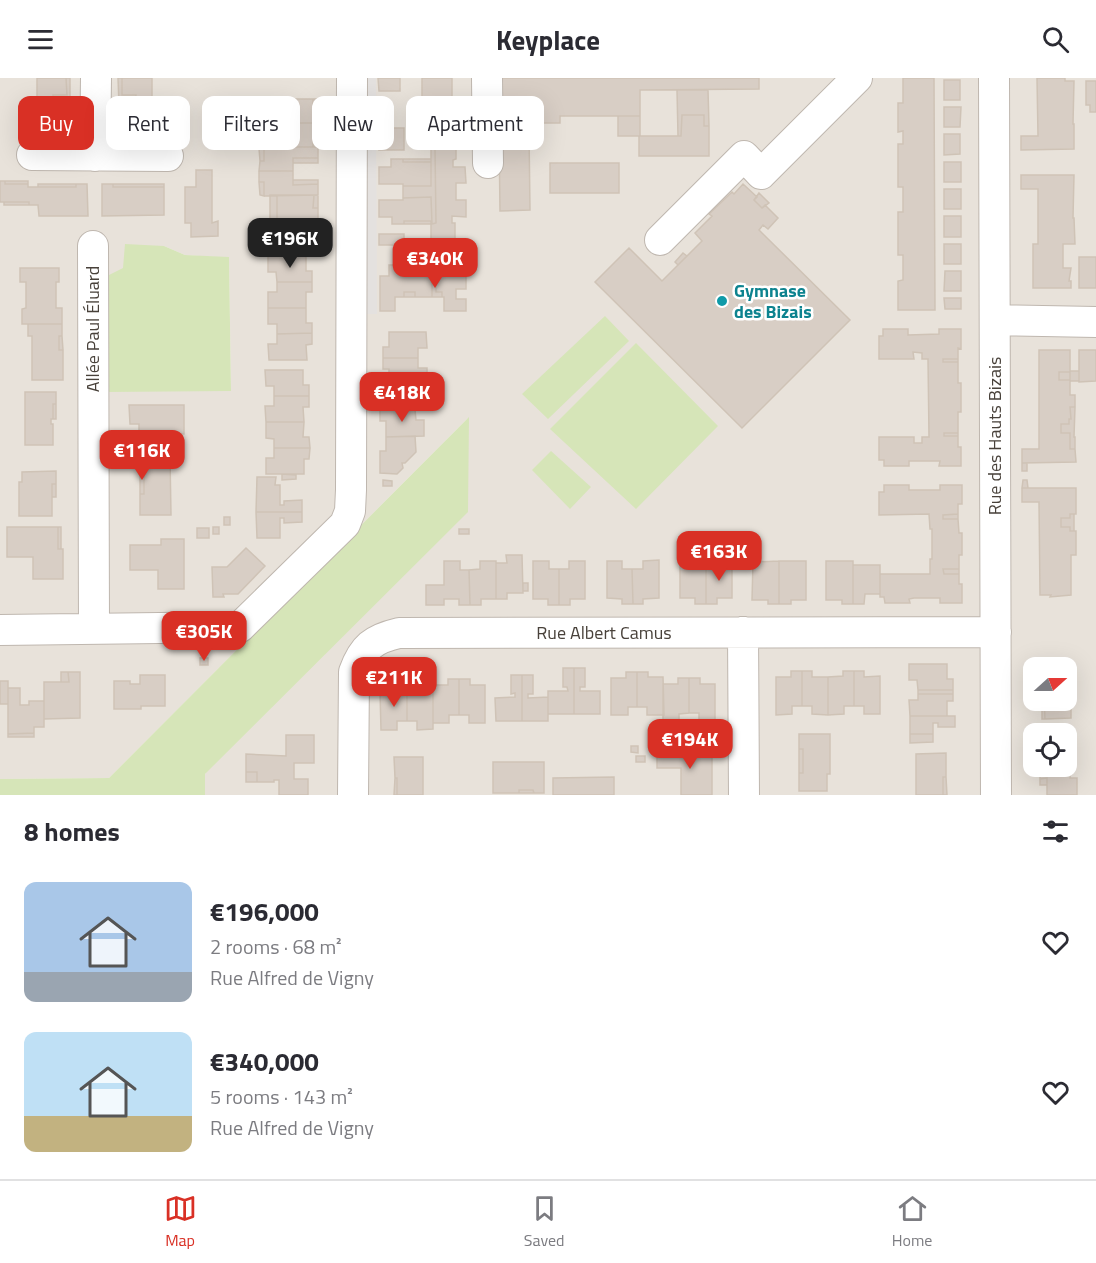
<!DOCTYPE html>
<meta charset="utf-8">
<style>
:root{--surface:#fff;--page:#f7f7f7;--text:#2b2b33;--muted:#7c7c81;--line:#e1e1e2;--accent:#d93025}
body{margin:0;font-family:"Titillium Web",sans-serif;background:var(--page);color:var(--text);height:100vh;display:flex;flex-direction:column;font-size:22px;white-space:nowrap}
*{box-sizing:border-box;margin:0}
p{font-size:20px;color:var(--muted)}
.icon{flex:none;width:33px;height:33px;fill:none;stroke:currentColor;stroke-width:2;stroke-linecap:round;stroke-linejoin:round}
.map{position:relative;height:717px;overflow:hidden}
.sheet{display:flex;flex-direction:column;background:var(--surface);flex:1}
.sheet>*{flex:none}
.banner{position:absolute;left:18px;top:18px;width:600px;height:54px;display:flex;gap:12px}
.needle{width:39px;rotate:69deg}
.controls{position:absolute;left:1023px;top:579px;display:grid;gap:12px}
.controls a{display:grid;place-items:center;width:54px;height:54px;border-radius:12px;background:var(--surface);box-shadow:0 6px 24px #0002;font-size:30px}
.price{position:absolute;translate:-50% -51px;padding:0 14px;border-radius:12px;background:var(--accent);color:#fff;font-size:20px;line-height:39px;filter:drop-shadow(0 2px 3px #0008)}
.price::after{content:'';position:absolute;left:50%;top:36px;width:18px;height:14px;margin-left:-9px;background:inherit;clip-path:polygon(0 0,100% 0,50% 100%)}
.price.active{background:#222;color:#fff}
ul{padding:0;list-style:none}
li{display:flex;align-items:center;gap:18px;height:150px;padding:0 24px}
li span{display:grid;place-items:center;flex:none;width:168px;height:120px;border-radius:12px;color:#555}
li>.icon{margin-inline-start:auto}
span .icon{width:72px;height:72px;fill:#fffc;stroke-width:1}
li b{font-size:26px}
h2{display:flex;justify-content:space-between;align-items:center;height:72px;padding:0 24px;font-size:26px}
.tag{padding:0 21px;border-radius:12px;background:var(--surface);box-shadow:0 6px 24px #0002;font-size:21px;line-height:54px}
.tag.active{background:var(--accent);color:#fff}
header{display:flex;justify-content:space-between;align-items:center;height:78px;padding:0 24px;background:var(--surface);font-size:27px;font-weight:700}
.tab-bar{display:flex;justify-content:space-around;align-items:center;height:84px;border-top:2px solid var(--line);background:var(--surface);font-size:16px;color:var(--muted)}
.tab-bar a{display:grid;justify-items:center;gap:3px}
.tab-bar .active{color:var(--accent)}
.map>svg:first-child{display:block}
</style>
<header><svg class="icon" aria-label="menu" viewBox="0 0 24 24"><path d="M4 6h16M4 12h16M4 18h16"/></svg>Keyplace<svg class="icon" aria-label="search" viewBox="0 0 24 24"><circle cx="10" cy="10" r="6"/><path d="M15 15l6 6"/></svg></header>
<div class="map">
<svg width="1096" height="717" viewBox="0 0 1096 717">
<rect width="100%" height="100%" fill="#f4f1ec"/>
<path fill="#e8e2da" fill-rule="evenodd" d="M0 0H1096V717H205V696L468 340 109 700 0 701ZM164 168 185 177 229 180 231 313ZM1034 590H1066V622H1034ZM1034 656H1066V688H1034Z"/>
<path fill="#d6e5b8" d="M125 166 164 168 185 177 229 179 231 313 107 314V198L123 190Z
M605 238 629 263 548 341 522 316Z
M636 265 718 348 636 431 550 351Z
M469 339 468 434 205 696V717H0V701L109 700Z
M551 373 591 409 570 431 532 392Z"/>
<path fill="#e4e1df" d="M360 0H376L377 236H360Z"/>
<path fill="#d8cec5" stroke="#cfc3b6" stroke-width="1.5" d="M37 0H66L67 17H53V26H70V38H37Z
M66 0H70V26H53V17H67Z
M118 0H122V17H136V25L119 26Z
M122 0H152V38H119V26L136 25V17H122Z
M378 0H400V13H379Z
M422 0H452V49H456V81L453 82V89H465L466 105H456V122H466V139L452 138V145H455V167H431V143H404V146H392V139H379V122H403V120L431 119 432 146 436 145 435 71H441V50L422 49Z
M499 0H759V11L640 12V38H560V45H522V38H499Z
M903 0H934L935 232H898V203L903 202V177H898V134H903V109H898V66H903V53L898 54V25H903Z
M1037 0H1065V3H1074L1073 46H1074V71L1021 72V58H1038Z
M944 2H960V22H944Z
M1086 3H1096V34H1090V27H1086Z
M677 12H708L709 48H704V37H682L681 58H678Z
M278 21H313V34H318V45H278Z
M278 21V45H270V22Z
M313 21H318V34H313Z
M944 29H961L960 49H944Z
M682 37H704V48H709V78H639V58H681Z
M37 38H70V43H37Z
M119 38H152V42L119 43Z
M499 38H522V45L529 46V54H499Z
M618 38H640V58H618Z
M270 45H278V69H271Z
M278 45H318V56H313V69H278Z
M379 50H404V72H379Z
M499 54H529L530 132 500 133Z
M313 56H318V69H313Z
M944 56H960V76L944 77Z
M264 69H318V80H293V93H259L260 83H264Z
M264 69V83H260L259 70Z
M431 71H435L436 145 432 146 431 119 403 120V108H431Z
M293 80H318V85H293Z
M391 81H403V84H431V108H403V106H379V89H391Z
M403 81H431V84H403Z
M944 84H961V104H944Z
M550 85H619V115H550Z
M196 92H212V145L218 143V158L191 159V145H185V109H196Z
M259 93H293V107L318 106V117L264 118V104H259Z
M1021 97H1074L1073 140H1074L1075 166H1063V190H1071L1069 203H1071V210H1033V166H1038V111H1021Z
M293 102H318V106L293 107Z
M0 103H5V106H28V109H76V106H87L88 138H39L38 127H29V124H0Z
M5 103H28V106H5Z
M259 104H264V118L260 117Z
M38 106H76V109H38Z
M102 106H113V109H164V137L102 138Z
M113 106H164V109H113Z
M743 106 757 119 754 122 762 130 765 127 778 140 768 151 763 147 759 152 850 242 742 350 595 204 629 170 662 203 702 163 695 155 712 138 709 136 732 114 734 116Z
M944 111H961V131H944Z
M759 115 769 125 762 130 754 122Z
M270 117H277V141H270Z
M277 117H314L313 130H318V141H277Z
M314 117H318V130H313Z
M4 124H29V127H4Z
M944 138H961V159H944Z
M270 141H277L278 161H271Z
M277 141H318L319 161H278Z
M404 143H431V146H404Z
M379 156H404V167H379Z
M944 166H961V186H944Z
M683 175 687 178 678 187 675 184Z
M431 177H455V191H452L453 198H466V211H456V221H466V233H444V219H442V214H436V199H432V219H415V214H404V219H395V233H380V198H389V187H404V190H431Z
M268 178H306V193H312V204H277L276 194H268Z
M1079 179H1096V210H1079Z
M404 187H431V190H404Z
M20 190H59V204H56V230H62V246H22V231L26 230V204H20Z
M945 193H961V213H944Z
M432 199H436V214H442V219H432Z
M277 204H312V214H306V230H268V214H277Z
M404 214H415V219H404Z
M944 220H961V231H945Z
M268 230H306V245H312V255L277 256V246H268Z
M28 246H62V258H59V272H63V302H32V258H28Z
M883 251H908V257L939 256V251H961V271L958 270V281H943V284H958V305H961V334H958V355H944V358H958V369H961V388H939L940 383H909V388H884V382H879V359H914V365H922V359H929L928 281H922V275L913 274 914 281H879V258H883Z
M389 254H426L427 270H418V280H383V269H389Z
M312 255V266L306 267 307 282H269L268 266H277V256Z
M59 258H62L63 272H59Z
M1039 272H1070V294H1059V302H1070V317H1075V329H1070L1071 341H1069V346H1061V355H1070V371H1075L1076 384 1022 385V371H1039Z
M1079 272H1096V303L1079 304Z
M383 280H418V290H427V306H389V291H383Z
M943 281H958V284H943Z
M265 292H303V307H309V318H274V308H266Z
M1070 293H1079V303H1070Z
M1059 294H1070V302H1059Z
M386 306H424L423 322H415V332H380V322H386Z
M25 314H56V326H53V341H51V346H53V367H25Z
M274 318H309V329H303L304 344H266L265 328H274Z
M53 326H56V341H53Z
M129 327H184V356H156V368H127V355H139V346H130Z
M1070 329H1075L1074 359H1075V371H1070V355H1061V346H1069V341H1071Z
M380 332H415L416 342H424V358L386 359V343H380Z
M266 344H304L303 359H309L310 370H274V361L266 360Z
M944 355H958V358H944Z
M415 358 416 374 405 385H402L403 390 397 396 380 395V373H386V359Z
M274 370H310L309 381H304V396H266V380H274Z
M144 378H170L171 437H140V416H144Z
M1022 385H1027V393H1022Z
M140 389H144V416H140Z
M56 393V406H52V438H19V404H22V394Z
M282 396 296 397V401L282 402Z
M257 399H276L275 407H280V427H284V423L302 422V434H256Z
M383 402 392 403V408H383Z
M1023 402H1027L1028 410H1022Z
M52 406H56V419H52Z
M884 407H909V412H940V407H962V426H958V436L943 437V441H958L959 455H962V477H959V491H943L944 496H959V506H962V525H940V520H914L909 521 910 525H885L884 519H880V496H930V481H932V451H930L929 436 879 437V414H884Z
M1022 410H1076V436H1070V440H1061V449H1070V453H1076V477H1071V517L1050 519 1051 517H1040L1039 424H1022Z
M256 434H302V444L284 445V440H280V460H257Z
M958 436V441H943V437Z
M1070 436H1074V453H1070V449H1061V440H1070Z
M224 439H230V447H224Z
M7 449H58V471H63V501H33V479H7Z
M58 449H61V471H58Z
M213 449H219V456H213Z
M197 450H209V460H197Z
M459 451H469V456H459Z
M161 461H184V511H158V492H130V467H161Z
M246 470 265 488 238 516H223L224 519H213L212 489H227Z
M506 477H522L523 515H507V521H496V485H507Z
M659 482V520L643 521V526H633L632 491H643V483Z
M680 482H696V491H706V526H695V520H680Z
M716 482H732V520H717V526H706V491H716Z
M444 483H460V492H469L470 527H459V521H444V527H426V507H444Z
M480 483H496V521H481V527H470L469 492 480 491Z
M533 483H549V491H559V527H548V521H533Z
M569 483H585V521H570V527H559V491H569Z
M607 483H622V491H632L633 526H622V521L607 520Z
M779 483V526H768V522H752L753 484Z
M779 483H806V522H791V526H779Z
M826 483H853V526H842V522H826Z
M853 487H880V516H865L864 526H853Z
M943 491H959V496H944Z
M523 505H528V513H523Z
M200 580H208V587H200Z
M909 586H947V601H953V612H918L917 602H909Z
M563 590H574V636H548V613H568L567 609H563Z
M574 590H585V609H580V613H600V636H574Z
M791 593H802V628H792V636L776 637V599H791Z
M802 593H812V599H828V637L812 636V628H802Z
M843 593H854V628H844V636L828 637V599L843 598Z
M854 593H864V599L880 598V636H864V628H854Z
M61 594H68L69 604H61Z
M68 594H80V640L44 641V604H69Z
M626 594H637V629H628V637H611V600H626Z
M637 594H648V599H663L664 637H647V629H637Z
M140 597H165V628H141V631H114V603H130V606H140Z
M511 597H522V643H496L495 620 515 619V615L511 616Z
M522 597H533V616H528V620L548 619V643H522Z
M1066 597H1068V616H1071V640L1045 641 1044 622H1066Z
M678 600H689V635L679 636V644H663V606H678Z
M689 600H700V606H715V644H699V635H689Z
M448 601H459V637H449V645H433V607H448Z
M459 601H470V607H485V645H469V637H459Z
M0 603H8V626H0Z
M396 608H407V643H397V652H381L380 614H396Z
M407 608H418V614H433V651L417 652V643H407Z
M8 610H20V627H29V623H44V649H34V655L8 656Z
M918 612H953V616H918Z
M918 616H953V623H947V638H910L909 622H918Z
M1042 622H1044L1045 641H1042Z
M910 638H955V649H938V645H933V656H910Z
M34 655V659H8V656Z
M799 656H830V696H827V713H799V695H803V671H799Z
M910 656H933V664L910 665Z
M286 657H314V685H294V701H308V717H279V702H274V704H257V694H246V676L286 678Z
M631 668H638V675L631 674Z
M799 671H803V695H799Z
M657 674H712V717H681V690H657Z
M946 675V699H943V717H916V676Z
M1066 676H1070V700H1077V717H1047V700L1040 701V688H1066Z
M636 678H645V684H636Z
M394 679H423V717H397V700H395Z
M493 684H544V715H534L533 712H519V715H493Z
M246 694H257V704H246Z
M614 699V717H553V700Z
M943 699H946L947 717H943Z
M395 700H397V717H394Z
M1047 700V707H1040V701Z
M519 712H533L534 715H519Z"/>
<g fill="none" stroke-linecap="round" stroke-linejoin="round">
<g stroke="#bfb7af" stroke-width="32">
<path id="minor" d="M487 0 488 85
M994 0 996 717
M32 77 168 78
M95 78 96 0
M660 162 744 78 761 96 857 0
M93 168 94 551
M995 242 1096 244
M0 552 240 549 345 446 350 433 351 412 352 0
M743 554 744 717
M353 717 354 594C363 569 373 561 399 555L996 554"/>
</g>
<use href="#minor" stroke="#fff" stroke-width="30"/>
</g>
<circle fill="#0f9aa8" stroke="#fff" stroke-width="2" cx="722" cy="223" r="6"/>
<g text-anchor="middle" stroke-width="5" stroke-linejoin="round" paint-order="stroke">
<g font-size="18" font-weight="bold" fill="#0d838f" stroke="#fff" text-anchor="start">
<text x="734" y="219">Gymnase<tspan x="734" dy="21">des Bizais</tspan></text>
</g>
<g font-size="18" fill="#48413a" stroke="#fff">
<text transform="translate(93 251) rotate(-90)" y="6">Allée Paul Éluard</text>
<text transform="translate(995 358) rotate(-90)" y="6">Rue des Hauts Bizais</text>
<text x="604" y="561">Rue Albert Camus</text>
</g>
</g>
</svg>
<div class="controls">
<a><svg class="needle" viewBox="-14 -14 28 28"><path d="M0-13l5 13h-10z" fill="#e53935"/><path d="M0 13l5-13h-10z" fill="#7c7c81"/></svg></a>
<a><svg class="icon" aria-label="locate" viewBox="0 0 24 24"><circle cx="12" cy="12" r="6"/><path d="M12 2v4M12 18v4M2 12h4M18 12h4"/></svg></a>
</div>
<b class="price active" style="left:290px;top:191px">€196K</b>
<b class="price" style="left:435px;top:211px">€340K</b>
<b class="price" style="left:402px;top:345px">€418K</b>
<b class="price" style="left:142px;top:403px">€116K</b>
<b class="price" style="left:719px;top:504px">€163K</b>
<b class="price" style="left:204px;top:584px">€305K</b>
<b class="price" style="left:394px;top:630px">€211K</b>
<b class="price" style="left:690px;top:692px">€194K</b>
<div class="banner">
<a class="tag active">Buy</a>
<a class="tag">Rent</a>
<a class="tag">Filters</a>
<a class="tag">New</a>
<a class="tag">Apartment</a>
</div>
</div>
<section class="sheet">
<h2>8 homes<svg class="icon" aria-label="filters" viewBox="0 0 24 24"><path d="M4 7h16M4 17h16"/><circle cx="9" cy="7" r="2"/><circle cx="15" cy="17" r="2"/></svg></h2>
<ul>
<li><span style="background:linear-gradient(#a9c7e8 75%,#9aa5b1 0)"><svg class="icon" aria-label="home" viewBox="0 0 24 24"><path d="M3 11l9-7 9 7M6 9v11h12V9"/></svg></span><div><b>€196,000</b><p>2 rooms · 68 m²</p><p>Rue Alfred de Vigny</p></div><svg class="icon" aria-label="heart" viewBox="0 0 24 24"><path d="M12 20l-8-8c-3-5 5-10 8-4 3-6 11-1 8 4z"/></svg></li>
<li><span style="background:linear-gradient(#bfe0f5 70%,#c2b280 0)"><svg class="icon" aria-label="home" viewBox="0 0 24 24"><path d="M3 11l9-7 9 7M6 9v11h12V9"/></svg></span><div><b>€340,000</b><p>5 rooms · 143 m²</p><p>Rue Alfred de Vigny</p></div><svg class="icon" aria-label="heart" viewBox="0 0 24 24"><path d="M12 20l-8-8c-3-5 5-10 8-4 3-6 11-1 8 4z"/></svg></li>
</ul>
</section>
<nav class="tab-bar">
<a class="active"><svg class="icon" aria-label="map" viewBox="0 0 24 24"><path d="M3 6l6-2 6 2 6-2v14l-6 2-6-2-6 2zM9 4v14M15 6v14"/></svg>Map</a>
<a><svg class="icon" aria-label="saved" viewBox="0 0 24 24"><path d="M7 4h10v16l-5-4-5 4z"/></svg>Saved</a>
<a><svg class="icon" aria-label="home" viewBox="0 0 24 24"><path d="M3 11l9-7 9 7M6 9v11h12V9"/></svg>Home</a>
</nav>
